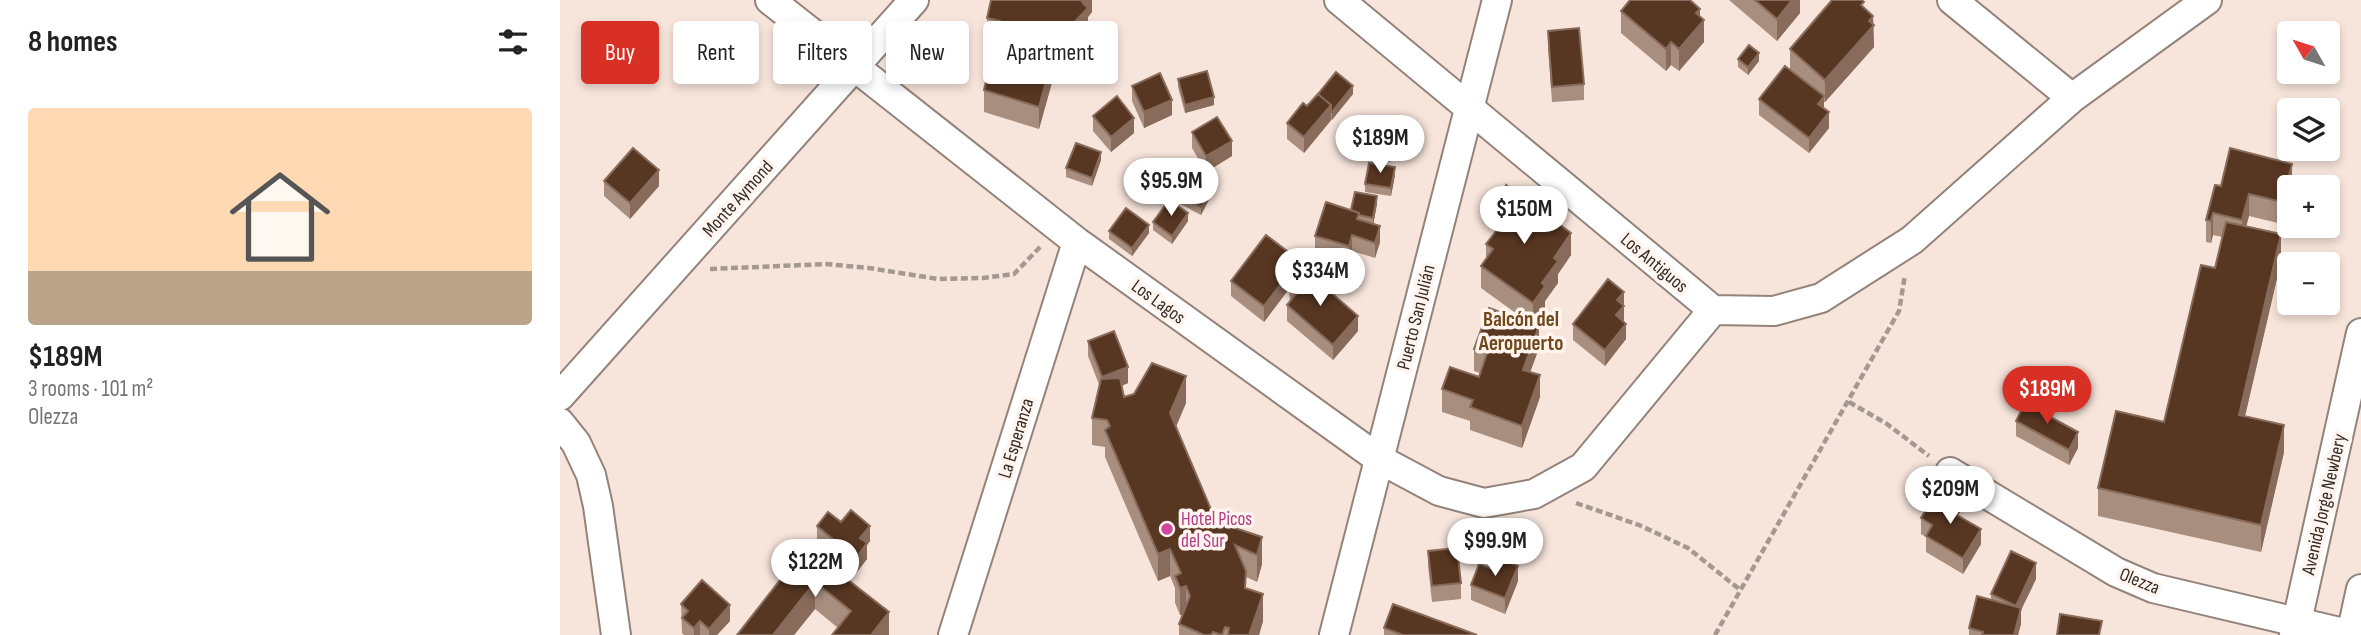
<!DOCTYPE html>
<meta charset="utf-8">
<style>
:root{--surface:#fff;--page:#f2f2f2;--text:#222;--muted:#767676;--line:#e0e0e0;--accent:#d93025}
body{margin:0;font-family:"Sofia Sans Condensed",sans-serif;background:var(--page);color:var(--text);height:100vh;display:flex;flex-direction:column;font-size:26px;white-space:nowrap}
*{box-sizing:border-box;margin:0}
p{font-size:23px;color:var(--muted)}
.icon{flex:none;width:38px;height:38px;fill:none;stroke:currentColor;stroke-width:2;stroke-linecap:round;stroke-linejoin:round}
.map{position:relative;flex:1;overflow:hidden}
.panel{display:flex;flex-direction:column;background:var(--surface);width:560px}
.panel>*{flex:none}
.banner{position:absolute;left:21px;top:21px;width:665px;height:63px;display:flex;gap:14px}
.needle{width:46px;rotate:309deg}
.fabs{position:absolute;left:1717px;top:21px;display:grid;gap:14px}
.fabs a{display:grid;place-items:center;width:63px;height:63px;border-radius:7px;background:var(--surface);box-shadow:0 4px 10px #0003;font-size:35px}
.price{position:absolute;translate:-50% -60px;padding:0 16px;border-radius:24px;background:#fff;color:#222;font-size:23px;line-height:46px;filter:drop-shadow(0 2px 4px #0008)}
.price::after{content:'';position:absolute;left:50%;top:42px;width:21px;height:16px;margin-left:-10px;background:inherit;clip-path:polygon(0 0,100% 0,50% 100%)}
.price.current{background:var(--accent);color:#fff}
ul{padding:0;list-style:none}
li{display:grid;align-content:center;gap:14px;height:371px;padding:0 28px}
li+li{border-top:2px solid var(--line)}
li span{display:grid;place-items:center;height:217px;border-radius:7px;color:#555}
li>.icon{margin-inline-start:auto}
span .icon{width:126px;height:126px;fill:#fffc;stroke-width:1}
li b{font-size:30px}
h2{display:flex;justify-content:space-between;align-items:center;height:84px;padding:0 28px;font-size:30px}
.tag{padding:0 24px;border-radius:7px;background:var(--surface);box-shadow:0 4px 10px #0003;font-size:24px;line-height:63px}
.tag.current{background:var(--accent);color:#fff}
main{display:flex;flex:1;min-height:0}
.map>svg:first-child{display:block}
</style>
<main>
<section class="panel">
<h2>8 homes<svg class="icon" aria-label="filters" viewBox="0 0 24 24"><path d="M4 7h16M4 17h16"/><circle cx="9" cy="7" r="2"/><circle cx="15" cy="17" r="2"/></svg></h2>
<ul>
<li><span style="background:linear-gradient(#ffd9b3 75%,#b9a48a 0)"><svg class="icon" aria-label="home" viewBox="0 0 24 24"><path d="M3 11l9-7 9 7M6 9v11h12V9"/></svg></span><div><b>$189M</b><p>3 rooms · 101 m²</p><p>Olezza</p></div></li>
</ul>
</section>
<div class="map">
<svg width="1801" height="635" viewBox="0 0 1801 635">
<rect width="100%" height="100%" fill="#f7e5db"/>
<g fill="none" stroke-linecap="round" stroke-linejoin="round">
<g stroke="#93837a" stroke-width="32">
<path id="minor" d="M210 0 517 242 819 459 879 491 924 503 974 494 1023 467 1153 310 1214 311 1261 298 1352 240 1512 98 1647 0
M779 0 1153 310
M1392 0 1512 98
M0 396 354 0
M0 423 16 443 31 475 38 506 56 635
M1390 472 1556 572 1593 588 1792 635
M393 635 517 242
M774 635 937 0
M1734 635 1801 333
M1791 635 1801 589"/>
</g>
<path stroke="#a59891" stroke-width="4.5" stroke-dasharray="7 3.5" stroke-linecap="butt" d="M150 269 266 264 309 268 378 279 423 278 454 274 481 246
M1289 402 1327 424 1369 456
M1016 503 1079 525 1128 548 1179 589
M1155 635 1339 311 1345 275"/>
<use href="#minor" stroke="#fff" stroke-width="28"/>
</g>
<path fill="#a88e7e" d="M532 0V12L528 17V30L498 61 479 129 424 112V90L435 42 427 40V18Z
M1169 0H1240V13L1217 41Z
M1304 8 1313 16 1314 47 1265 102H1264V109L1269 128 1249 153 1199 115V99L1230 70V49Z
M1061 11 1140 16 1144 42 1119 71 1111 65 1106 71 1061 33Z
M988 31 1024 84V100L992 102 988 47Z
M1178 59 1199 61 1188 75 1178 67Z
M618 79 654 105 625 113 618 87Z
M572 86 612 115 584 128 572 101Z
M793 94 744 153 727 139V123L747 106Z
M533 116 574 133 551 152 533 131Z
M632 132 672 156 646 172 632 148Z
M836 142 830 162 806 154V146Z
M541 160 532 186 506 177V168Z
M835 175 831 196 805 192V184Z
M44 181 99 186 70 219 44 196Z
M1661 186H1732L1722 224 1689 216 1686 226 1721 261 1685 416 1724 452 1701 552 1538 516V488L1604 422 1655 268 1662 237 1653 235 1651 243 1646 242V220Z
M654 190 641 215 617 202V194Z
M817 204 813 224 820 242 815 258 792 251 789 261 755 251V236Z
M628 221 612 244 593 230V222Z
M937 224 1011 255 998 274V283L985 301V308L974 324 979 348 970 372 980 397 962 448 910 430V421L882 412V389L919 377 920 373 914 371V349L968 322 921 288V266L926 258V244L937 230Z
M549 231 589 233 572 256 549 239Z
M739 274 798 331 773 360 727 321V305L730 302 729 289 704 322 671 296V281Z
M1064 321 1066 339 1045 366 1013 340V324Z
M528 341 568 383 562 386 564 397 626 403 616 427 653 514 663 524 702 537V564L697 582 686 577V588L703 621 699 635H619V624L622 615H620L615 603V588L610 576 598 581 545 457V447L532 445V418L540 387 528 356Z
M1456 421 1518 448 1509 465 1456 436Z
M1402 517 1421 544 1403 574 1366 552V537L1361 534V518Z
M281 522 310 541 307 545V559L296 573 257 542V526Z
M246 547 329 635 278 628 255 609 234 635H177Z
M868 551 901 583V599L872 602 868 566Z
M1476 579 1461 610V624L1458 635H1409V628L1431 600V594Z
M958 581 945 614 911 600V585Z
M121 604 170 621 157 635H124L122 633Z
M824 628 917 635H824Z"/>
<path fill="#886b5a" d="M524 0H532V12L528 17V30L498 61 479 129V107L498 39Z
M1232 0H1240V13L1217 41V19Z
M1140 9V24L1144 20V42L1119 71V49L1136 13Z
M1313 16 1314 47 1265 102V80Z
M1111 42V65L1106 71V49Z
M1199 53V61L1188 75V67Z
M793 86V94L772 120V112Z
M1264 96V112L1258 104Z
M654 97V105L625 113V105Z
M612 100V115L584 128V112Z
M771 105V120L744 153V137Z
M1269 112V128L1249 153V138Z
M574 118V133L551 152V137Z
M836 134V142L830 162V153Z
M672 141V156L646 172V156Z
M541 152V160L532 186V178Z
M1732 164V186L1731 187H1729V197L1722 224V202Z
M835 167V175L831 196V188Z
M99 170V186L70 219V203Z
M654 182V190L641 215V207Z
M1689 194V216L1682 242V220Z
M817 196V204L813 226V218Z
M628 213V221L612 244V236Z
M1653 213V235L1651 243V221Z
M589 225V233L572 256V248Z
M820 226V242L815 258V243Z
M1011 233V255L998 274V283L985 301V308L973 325V303L994 258Z
M1721 234V261L1679 442V415Z
M792 235V251L789 261V246Z
M739 260V276L729 286V289L704 322V306Z
M1064 292V321L1056 331 1057 300Z
M798 316V331L773 360V345Z
M1066 324V339L1045 366V350Z
M979 326V348L963 392V370Z
M568 367V383L542 393V377Z
M980 375V397L962 448V426Z
M626 376V403L610 440V413Z
M1724 425V452L1701 552V525Z
M1518 432V448L1509 465V450Z
M310 526V541L307 545V559L296 573V558L300 538Z
M1421 529V544L1403 574V558Z
M702 537V564L697 582V555Z
M610 549V576L598 581V554Z
M1476 563V579L1461 610V624L1458 635H1454L1456 606Z
M958 566V581L945 614V598Z
M255 582V609L234 635H213Z
M626 586V613L620 615V588Z
M703 594V621L699 635H689Z
M170 605V621L157 635H149V629Z
M329 612V635H311Z
M140 621V635H134V628Z"/>
<path fill="#583722" stroke="#886b5a" stroke-width="2" d="M431 0H524L522 2 528 8 498 39 479 107 424 90 440 21 427 18Z
M1070 0H1130L1140 9 1136 13 1144 20 1119 49 1111 42 1106 49 1061 11Z
M1195 0H1232L1217 19Z
M1272 0H1302L1304 2 1301 5 1313 16 1309 21 1314 25 1265 80 1230 49Z
M1019 28 1024 84 992 87 988 31Z
M1189 45 1199 53 1188 67 1178 59Z
M1225 66 1264 96 1258 104 1269 112 1249 138 1199 99Z
M647 71 654 97 625 105 618 79Z
M776 72 793 86 772 112 771 111V105L758 94Z
M600 73 612 100 584 112 572 86Z
M758 94 771 105 744 137 727 123 743 103 747 106Z
M557 96 574 118 551 137 533 116Z
M657 117 672 141 646 156 632 132Z
M812 126 836 134 830 153 806 146Z
M516 143 541 152 532 178 506 168Z
M73 148 99 170 70 203 44 181Z
M1670 148 1732 164 1722 202 1689 194 1682 220 1653 213 1651 221 1646 220 1655 185 1661 186Z
M809 163 835 167 831 188 805 184Z
M631 169 654 182 641 207 617 194Z
M946 185 1011 233 994 258 998 261 982 283 985 286 973 303 921 266 933 249 926 244 940 226 937 224Z
M795 192 817 196 813 218 799 215V213L791 210Z
M609 200 628 213 612 236 593 222Z
M766 202 799 213 797 219 820 226 815 243 792 235 789 246 755 236Z
M566 208 589 225 572 248 549 231Z
M1666 222 1721 234 1679 415 1724 425 1701 525 1538 488 1556 411 1604 422 1641 265 1655 268Z
M706 235 739 260 704 306 671 281Z
M744 269 798 316 773 345 727 305 737 293 729 286Z
M1048 279 1064 292 1057 300 1064 306 1056 315 1066 324 1045 350 1013 324Z
M929 308 979 326 963 370 980 375 962 426 910 407 913 400 882 389 890 367 919 377 927 353 914 349Z
M554 331 568 367 542 377 528 341Z
M592 363 626 376 610 413 653 514 658 511 663 524 702 537 697 555 675 545 686 571 685 588 703 594 689 635H668L669 628 665 627 662 635 653 632 651 635H644L619 624 630 596 626 586 620 588 615 576 621 573 610 549 598 554 545 430 550 426 547 420 532 418 541 379 560 378 564 397 574 394Z
M1465 403 1518 432 1509 450 1456 421Z
M1376 493 1402 508 1397 515 1421 529 1403 558 1366 536 1372 525 1361 518Z
M291 510 310 526 300 538 307 543 296 558 257 526 268 512 281 522Z
M246 547 329 612 311 635H272L291 611 255 582 213 635H177Z
M897 548 901 583 872 586 868 551Z
M1451 551 1476 563 1456 606 1431 594Z
M938 558 958 566 945 598 911 585 919 564 933 569Z
M142 580 170 605 149 629 140 621 134 628 122 618 128 611 121 604Z
M1417 596 1461 608 1454 635H1422L1423 632 1409 628Z
M833 604 917 635H843L824 628Z
M1500 614 1542 621 1539 635H1497Z"/>
<circle fill="#d1479c" stroke="#fff4ee" stroke-width="2.5" cx="607" cy="529" r="7"/>
<g text-anchor="middle" stroke-width="7" stroke-linejoin="round" paint-order="stroke">
<g font-size="19" fill="#332c29" stroke="#fff4ee">
<text transform="translate(177 198) rotate(-48)" y="7">Monte Aymond</text>
<text transform="translate(1095 262) rotate(40)" y="7">Los Antiguos</text>
<text transform="translate(599 301) rotate(36)" y="7">Los Lagos</text>
<text transform="translate(855 317) rotate(-76)" y="7">Puerto San Julián</text>
<text transform="translate(455 438) rotate(-73)" y="7">La Esperanza</text>
<text transform="translate(1763 504) rotate(-77)" y="7">Avenida Jorge Newbery</text>
<text transform="translate(1580 580) rotate(22)" y="7">Olezza</text>
</g>
<g font-size="19" fill="#b23c85" stroke="#fff4ee" text-anchor="start">
<text x="621" y="525">Hotel Picos<tspan x="621" dy="22">del Sur</tspan></text>
</g>
<g font-size="21" font-weight="bold" fill="#70481c" stroke="#fff4ee">
<text x="961" y="326">Balcón del<tspan x="961" dy="24">Aeropuerto</tspan></text>
</g>
</g>
</svg>
<div class="fabs">
<a><svg class="needle" viewBox="-14 -14 28 28"><path d="M0-13l5 13h-10z" fill="#e53935"/><path d="M0 13l5-13h-10z" fill="#767676"/></svg></a>
<a><svg class="icon" aria-label="layers" viewBox="0 0 24 24"><path d="M12 4l9 5-9 5-9-5zM3 14l9 5 9-5"/></svg></a>
<a>+</a>
<a>−</a>
</div>
<b class="price" style="left:820px;top:175px">$189M</b>
<b class="price" style="left:611px;top:218px">$95.9M</b>
<b class="price" style="left:964px;top:246px">$150M</b>
<b class="price" style="left:760px;top:308px">$334M</b>
<b class="price current" style="left:1487px;top:426px">$189M</b>
<b class="price" style="left:1390px;top:526px">$209M</b>
<b class="price" style="left:935px;top:578px">$99.9M</b>
<b class="price" style="left:255px;top:599px">$122M</b>
<div class="banner">
<a class="tag current">Buy</a>
<a class="tag">Rent</a>
<a class="tag">Filters</a>
<a class="tag">New</a>
<a class="tag">Apartment</a>
</div>
</div>
</main>
